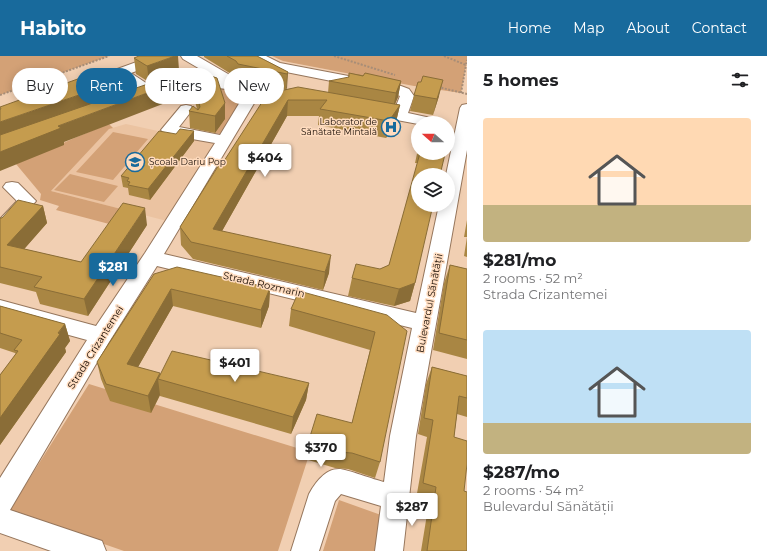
<!DOCTYPE html>
<meta charset="utf-8">
<style>
:root{--surface:#fff;--page:#f6f6f6;--text:#202124;--muted:#757577;--accent:#186a9c}
body{margin:0;font-family:Montserrat,sans-serif;background:var(--page);color:var(--text);height:100vh;display:flex;flex-direction:column;font-size:15px;white-space:nowrap}
*{box-sizing:border-box;margin:0}
p{font-size:13px;color:var(--muted)}
.icon{flex:none;width:22px;height:22px;fill:none;stroke:currentColor;stroke-width:2;stroke-linecap:round;stroke-linejoin:round}
.map{position:relative;flex:1;overflow:hidden}
.sheet{display:flex;flex-direction:column;background:var(--surface);width:300px}
.sheet>*{flex:none}
.guide{position:absolute;left:12px;top:12px;width:380px;height:36px;display:flex;gap:8px}
.needle{width:26px;rotate:291deg}
.fabs{position:absolute;left:411px;top:60px;display:grid;gap:8px}
.fabs a{display:grid;place-items:center;width:44px;height:44px;border-radius:50%;background:var(--surface);box-shadow:0 2px 10px #0003;font-size:20px}
.price{position:absolute;translate:-50% -34px;padding:0 9px;border-radius:4px;background:#fff;color:#222;font-size:13px;line-height:26px;filter:drop-shadow(0 1px 2px #0008)}
.price::after{content:'';position:absolute;left:50%;top:24px;width:12px;height:9px;margin-left:-6px;background:inherit;clip-path:polygon(0 0,100% 0,50% 100%)}
.price.active{background:var(--accent);color:#fff}
ul{padding:0;list-style:none}
li{display:grid;align-content:center;gap:8px;height:212px;padding:0 16px}
li span{display:grid;place-items:center;height:124px;border-radius:4px;color:#555}
li>.icon{margin-inline-start:auto}
span .icon{width:72px;height:72px;fill:#fffc;stroke-width:1}
li b{font-size:17px}
h2{display:flex;justify-content:space-between;align-items:center;height:48px;padding:0 16px;font-size:17px}
.chip{padding:0 14px;border-radius:18px;background:var(--surface);box-shadow:0 2px 10px #0003;font-size:14px;line-height:36px}
.chip.active{background:var(--accent);color:#fff}
header{display:flex;align-items:center;gap:24px;box-sizing:border-box;height:56px;padding:0 20px;background:var(--accent);color:#fff}
header strong{font-size:19px}
nav{display:flex;gap:22px;margin-inline-start:auto;font-size:14px}
main{display:flex;flex:1;min-height:0}
.map>svg:first-child{display:block}
</style>
<header>
<strong>Habito</strong>
<nav><a>Home</a><a>Map</a><a>About</a><a>Contact</a></nav>
</header>
<main>
<div class="map">
<svg width="467" height="495" viewBox="0 0 467 495">
<rect width="100%" height="100%" fill="#f1cfb2"/>
<path fill="#ebc3a1" d="M126 68 167 77 218 83 167 165 51 135 109 73Z"/>
<path fill="#d3a176" d="M0 0H109L0 39Z
M272 0H467V4L461 37 414 30 283 5Z
M182 29 236 33 249 43 227 79 215 77 225 63 202 32 185 35Z
M109 68 113 72 109 73 51 135 125 154 113 169 56 154 59 150 40 144 41 138 16 108C47 94 80 79 109 68Z
M113 76 148 83 113 124 76 116Z
M70 118 118 130 104 146 54 134Z
M89 328 310 396 278 495H124L9 455Z
M339 444 381 459 375 495H323Z"/>
<g fill="none" stroke-linecap="round" stroke-linejoin="round">
<g stroke="#96765c" stroke-width="2">
<path id="minor" d="M153 0H172L170 3 131 17 152 31 187 23H217L183 3 181 0H197L235 22 236 26 272 33 274 36 272 39 267 40 259 39 164 198 416 257 439 149H448V119H446L460 52 462 49 467 48V94L416 380 403 495H375L381 450 341 438 335 445 319 495H291L309 438C315 427 325 413 339 413 346 413 375 424 384 426L390 380 412 272 157 210 109 286 10 454 102 485 106 495H51L0 477V422L87 284 0 260V244L96 270 145 197 215 87 169 79 164 77 161 74 181 50 186 49 191 50 193 53 179 71 220 79 246 36C227 33 207 30 188 31 176 32 155 41 146 39L119 22 81 35 76 34 74 31 76 28Z
M248 0H266L280 7 401 30 409 33 414 40 408 57 440 64 443 67H418V68L365 58 363 55 365 52 370 51 394 55 400 40 392 37 276 14 250 3Z
M12 126 18 127 36 145 7 178 0 180V163L17 145 3 131 6 127Z"/>
</g>
<path stroke="#a78d77" stroke-width="2" stroke-dasharray="2 1.5" stroke-linecap="butt" d="M334 0 395 19
M444 0 466 9 467 4
M438 31 467 38
M461 37 466 9
M0 39 109 0"/>
<use href="#minor" fill="#fff" fill-rule="evenodd"/>
</g>
<path fill="#a98643" d="M204 0H257L288 16 286 34 238 24 236 21 204 1Z
M134 2 179 14 149 26 136 18Z
M349 17 401 25 398 41 395 48 400 49 396 66 386 82 318 69 319 60H287L222 175 329 217 323 234 193 203 181 189 180 171 224 105 266 41V38L328 37 329 25 348 22Z
M192 18 225 63 215 77 190 72 189 55 197 53 192 34Z
M414 39 439 40 433 59 410 55Z
M194 75V85L150 144 129 139 128 132 123 131 121 120 176 78Z
M418 93V97H442L415 227 410 245 394 250 348 240 352 222 380 213 389 209 418 107H415Z
M43 150 47 167 24 193 81 206 147 169 88 260 40 248 36 236 0 227V162Z
M467 164V201L464 200 467 181H464Z
M450 209 467 213V303L433 294 444 227Z
M154 218 270 232 269 250 261 272 173 250 138 311 160 318 309 327 306 344 291 378 160 340V339L151 357 110 345 101 323 97 306Z
M0 250 65 268 70 285 65 292 66 296 0 389V319L16 298 15 297 0 292Z
M291 253 387 259 380 406 375 422 348 413 335 412 305 403 308 387 352 367 370 294 289 270Z
M432 311 467 320V361L457 358 454 381 464 435 467 495H421L429 446 416 443 427 381 418 378 426 328Z"/>
<path fill="#8a6d37" d="M175 0H178L179 14 149 26 147 10Z
M288 16 287 32 286 34 287 18Z
M185 23 186 39 64 86V89L0 115V96L58 70Z
M443 24 439 40 433 59 437 43Z
M401 25 398 41 393 53 396 37Z
M111 28 113 44 0 84V66Z
M288 44 287 60 213 191V173Z
M225 47V63L215 77V60Z
M400 49 396 66 386 82 389 65Z
M194 75V85L150 144 148 133Z
M43 150 47 167 12 207 7 189Z
M145 152 147 169 88 260 84 243Z
M331 199 329 217 323 234 325 216Z
M415 227 410 245 394 250 399 233Z
M270 232 269 250 261 272V254Z
M171 233 173 250 130 325 127 308Z
M65 268 70 285 65 292 66 296 0 389V362Z
M160 317 158 323 160 339 151 357 148 340Z
M309 327 306 344 291 378 293 361Z"/>
<path fill="#c59c4e" stroke="#8a6d37" d="M139 0H175L147 10 134 2Z
M227 0H257L288 16 287 18 238 8 236 5Z
M107 15 111 28 0 66V53H1L0 51 86 20 88 22Z
M202 17 217 22 225 47 215 60 189 55 193 50 198 54 200 51 192 18Z
M349 17 363 20 365 17 401 25 396 37 329 25 349 21Z
M184 19 185 23 58 70 61 72 0 96V79L168 21Z
M423 20 443 24 437 43 414 39 418 26H421Z
M298 31 400 49 389 65 320 53 327 44H288L213 173 331 199 325 216 191 186 180 171 222 104 224 105 266 40V38Z
M180 73 194 75 148 133 128 129 130 126 127 125 129 122 121 120 159 75 176 78Z
M420 97H442L445 98 440 119H418V149H433L415 227 399 233 352 222 356 208 380 213 389 209Z
M18 144 43 150 7 189 81 206 123 147 145 152 84 243 34 231 42 221 0 211V162H2Z
M450 209 467 213V284L439 277Z
M177 211 270 232 261 254 171 233 127 308 160 317 148 340 106 328 97 306 154 218Z
M299 235 387 259 407 275 380 406 352 397 338 396 308 387 317 358 352 367 375 276 291 253Z
M0 250 65 268 58 277 60 278 0 362V319L18 295 14 294 22 284 0 277Z
M172 295 309 327 293 361 158 323Z
M432 311 467 320V342L459 340 454 381 467 385V408L464 435 467 436V495H427L436 431 423 427 433 364 424 362Z"/>
<defs>
<g id="hospital-ring" transform="scale(1)"><circle r="9.5" fill="#ffdcbf" stroke="#186a9c" stroke-width="1.5"/><path d="M-5-5h3v3.5h4V-5h3V5h-3V1.5h-4V5h-3Z" fill="#186a9c"/></g>
<g id="school-ring" transform="scale(1)"><circle r="9.5" fill="#ffdcbf" stroke="#186a9c" stroke-width="1.5"/><path d="M0-5L7-2L0 1L-7-2ZM-4 1L0 2.5L4 1V4Q0 6-4 4Z" fill="#186a9c"/></g>
</defs>
<g fill-rule="evenodd">
<use href="#hospital-ring" x="391" y="71"/>
<use href="#school-ring" x="135" y="106"/>
</g>
<g text-anchor="middle" stroke-width="3" stroke-linejoin="round" paint-order="stroke">
<g font-size="9" fill="#1a0e05" stroke="#ffdcbf" text-anchor="end">
<text x="377" y="69">Laborator de<tspan x="377" dy="10">Sănătate Mintală</tspan></text>
<text x="149" y="109" text-anchor="start">Școala Dariu Pop</text>
</g>
<g font-size="10" fill="#1a0e05" stroke="#ffdcbf">
<text transform="translate(264 228) rotate(13)" y="4">Strada Rozmarin</text>
<text transform="translate(429 247) rotate(-79)" y="4">Bulevardul Sănătății</text>
<text transform="translate(95 291) rotate(-58)" y="4">Strada Crizantemei</text>
</g>
</g>
</svg>
<div class="fabs">
<a><svg class="needle" viewBox="-14 -14 28 28"><path d="M0-13l5 13h-10z" fill="#e53935"/><path d="M0 13l5-13h-10z" fill="#757577"/></svg></a>
<a><svg class="icon" aria-label="layers" viewBox="0 0 24 24"><path d="M12 4l9 5-9 5-9-5zM3 14l9 5 9-5"/></svg></a>
</div>
<b class="price" style="left:265px;top:122px">$404</b>
<b class="price active" style="left:113px;top:231px">$281</b>
<b class="price" style="left:235px;top:327px">$401</b>
<b class="price" style="left:321px;top:412px">$370</b>
<b class="price" style="left:412px;top:471px">$287</b>
<div class="guide">
<a class="chip">Buy</a>
<a class="chip active">Rent</a>
<a class="chip">Filters</a>
<a class="chip">New</a>
</div>
</div>
<section class="sheet">
<h2>5 homes<svg class="icon" aria-label="filters" viewBox="0 0 24 24"><path d="M4 7h16M4 17h16"/><circle cx="9" cy="7" r="2"/><circle cx="15" cy="17" r="2"/></svg></h2>
<ul>
<li><span style="background:linear-gradient(#ffd9b3 70%,#c2b280 0)"><svg class="icon" aria-label="home" viewBox="0 0 24 24"><path d="M3 11l9-7 9 7M6 9v11h12V9"/></svg></span><div><b>$281/mo</b><p>2 rooms · 52 m²</p><p>Strada Crizantemei</p></div></li>
<li><span style="background:linear-gradient(#bfe0f5 75%,#c2b280 0)"><svg class="icon" aria-label="home" viewBox="0 0 24 24"><path d="M3 11l9-7 9 7M6 9v11h12V9"/></svg></span><div><b>$287/mo</b><p>2 rooms · 54 m²</p><p>Bulevardul Sănătății</p></div></li>
</ul>
</section>
</main>
